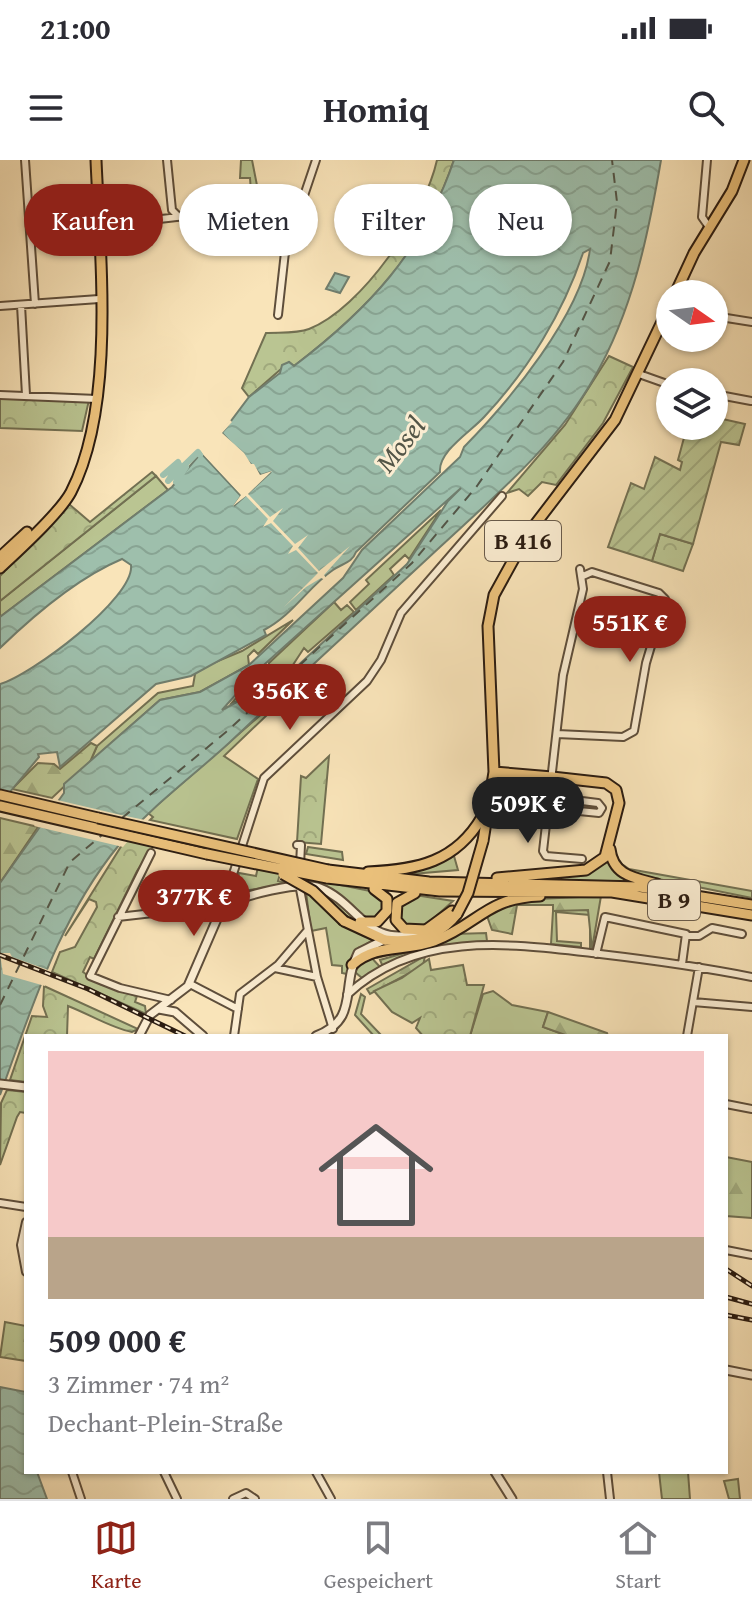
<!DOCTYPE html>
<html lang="de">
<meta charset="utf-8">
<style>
:root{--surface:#fff;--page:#f2f2f3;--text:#2b2b33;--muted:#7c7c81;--line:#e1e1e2;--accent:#8f2418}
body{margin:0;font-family:"Gentium Book Plus",serif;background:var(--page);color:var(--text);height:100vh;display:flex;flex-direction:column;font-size:30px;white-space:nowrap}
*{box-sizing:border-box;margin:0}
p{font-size:26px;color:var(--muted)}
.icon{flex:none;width:44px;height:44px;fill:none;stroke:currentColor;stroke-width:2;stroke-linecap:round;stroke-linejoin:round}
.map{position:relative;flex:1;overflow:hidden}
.side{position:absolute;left:24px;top:874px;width:704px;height:440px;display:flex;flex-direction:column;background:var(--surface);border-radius:0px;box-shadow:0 2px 6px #0004}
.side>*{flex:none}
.guide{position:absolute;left:24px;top:24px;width:704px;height:72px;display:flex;gap:16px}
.needle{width:52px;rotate:104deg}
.fabs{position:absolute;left:656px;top:120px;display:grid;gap:16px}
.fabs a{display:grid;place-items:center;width:72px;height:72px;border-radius:50%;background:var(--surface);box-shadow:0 2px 6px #0004;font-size:40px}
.price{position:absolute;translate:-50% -68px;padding:0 18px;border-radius:28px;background:var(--accent);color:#fff;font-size:26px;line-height:52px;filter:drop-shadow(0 2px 4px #0008)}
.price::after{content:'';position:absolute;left:50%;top:48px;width:24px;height:18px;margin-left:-12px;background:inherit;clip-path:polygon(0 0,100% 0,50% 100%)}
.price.on{background:#222;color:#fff}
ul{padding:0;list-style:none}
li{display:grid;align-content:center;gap:16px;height:424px;padding:0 24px}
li+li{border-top:2px solid var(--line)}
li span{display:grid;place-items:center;height:248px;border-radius:0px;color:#555}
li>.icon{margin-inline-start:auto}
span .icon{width:144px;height:144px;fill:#fffc;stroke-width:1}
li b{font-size:34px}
.pill{padding:0 28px;border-radius:36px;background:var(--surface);box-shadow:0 2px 6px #0004;font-size:28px;line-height:72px}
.pill.on{background:var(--accent);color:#fff}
.status{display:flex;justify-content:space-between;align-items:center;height:56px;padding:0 40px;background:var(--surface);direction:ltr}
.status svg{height:22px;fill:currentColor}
header{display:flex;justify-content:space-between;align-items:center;height:104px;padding:0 24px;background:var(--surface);font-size:36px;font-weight:800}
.menu{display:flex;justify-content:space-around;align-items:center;height:112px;border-top:2px solid var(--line);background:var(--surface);font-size:22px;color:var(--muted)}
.menu a{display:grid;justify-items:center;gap:4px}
.menu .on{color:var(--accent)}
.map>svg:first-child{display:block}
</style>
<div class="status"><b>21:00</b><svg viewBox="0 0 49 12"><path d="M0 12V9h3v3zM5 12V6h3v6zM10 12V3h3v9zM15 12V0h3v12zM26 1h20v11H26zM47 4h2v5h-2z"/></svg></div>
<header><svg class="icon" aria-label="menu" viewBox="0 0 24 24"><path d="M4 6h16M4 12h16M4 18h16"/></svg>Homiq<svg class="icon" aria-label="search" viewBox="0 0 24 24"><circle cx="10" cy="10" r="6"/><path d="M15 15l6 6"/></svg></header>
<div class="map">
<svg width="752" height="1339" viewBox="0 0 752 1339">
<defs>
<pattern id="forest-firs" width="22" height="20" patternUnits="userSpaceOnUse" patternTransform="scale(2)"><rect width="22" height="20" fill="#bac592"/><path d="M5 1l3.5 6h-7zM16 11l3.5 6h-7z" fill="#a0a97d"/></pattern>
<pattern id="park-crowns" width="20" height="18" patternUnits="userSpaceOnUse" patternTransform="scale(2)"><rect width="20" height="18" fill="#bac592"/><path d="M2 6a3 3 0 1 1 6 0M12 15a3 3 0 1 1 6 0" fill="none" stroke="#a0a97d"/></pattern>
<pattern id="garden-furrows" width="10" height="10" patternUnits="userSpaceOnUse" patternTransform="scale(2)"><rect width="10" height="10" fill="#bac592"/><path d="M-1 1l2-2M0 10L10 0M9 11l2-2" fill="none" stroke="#a0a97d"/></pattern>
<pattern id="water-waves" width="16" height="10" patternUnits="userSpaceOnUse" patternTransform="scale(2)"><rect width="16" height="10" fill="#9ebfac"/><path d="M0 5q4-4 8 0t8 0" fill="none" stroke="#88a493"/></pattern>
</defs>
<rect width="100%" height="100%" fill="#f9e4b9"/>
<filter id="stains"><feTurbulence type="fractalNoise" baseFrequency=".0025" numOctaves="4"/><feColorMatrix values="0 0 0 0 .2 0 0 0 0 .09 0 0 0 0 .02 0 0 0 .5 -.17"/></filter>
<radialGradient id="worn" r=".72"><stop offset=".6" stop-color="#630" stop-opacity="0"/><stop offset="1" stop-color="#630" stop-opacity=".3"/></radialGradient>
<path fill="#bac592" stroke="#727052" stroke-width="2" d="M241 0H252L267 76 243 53 256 55 255 43 242 44 240 48V40L242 43 257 41 256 32H251L250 18H240Z
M156 316 168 330 0 457V441Z
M441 350 409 399 405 395 390 409 394 415 356 450 350 442 369 424 366 420Z
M334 442 341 450 347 445 354 452 308 492 304 488 287 514 230 545 258 513 269 509V503Z
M293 460 258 494 254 490 248 496 249 505 200 532 160 540 90 602 97 586 158 533 193 526 195 514 201 508 242 491Z
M264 552 267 555 224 596 258 619 237 679 150 660 153 657 148 653Z
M308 687 342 692 343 700 306 694Z
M614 687 619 702 629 709 752 731V738L624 712 613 695Z
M454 696 458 710 400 715Z
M608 697 648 724 510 720 588 711 599 707Z
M259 702 282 707 278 721 290 724 236 732 239 713 256 716Z
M306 718 375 732 383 737V756L367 761 327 728Z
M306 732 328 735 369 771 335 750 339 764 374 780 368 783 376 792 411 789 377 798 369 795 381 808 362 818 355 812 366 796 359 788 347 814 342 813V806L332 805 326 768 311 771Z
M415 735 453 741 423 768 405 767 396 753 398 745Z
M584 749 591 752 590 788V755L556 752 557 781 581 783V787L551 784 553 751Z
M455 774 486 773 487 781 434 786 383 807 380 800 439 783Z
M493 831 512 845 548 852 543 867 568 876H470L483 834Z
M361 834 365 837 361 854 382 876H374L355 855Z
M659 1312H688L690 1339H662Z
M738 1319 740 1339H729L724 1321Z"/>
<path fill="url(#forest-firs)" stroke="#727052" stroke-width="2" d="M91 583 97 586 90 602 52 638 12 629 38 603 54 604 60 609Z
M0 658 38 667 0 723Z
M601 736 592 789 588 750 553 751V745H517L512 774 492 770 487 756 517 740Z
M425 796 423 806 370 834 367 829Z
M548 852 607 873 608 876H568L543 867Z
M726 997 752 1002V1058L726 1056Z"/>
<path fill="url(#park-crowns)" stroke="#727052" stroke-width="2" d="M437 0H454C423 92 369 149 294 206L289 202 249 237 242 228 266 173C279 172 296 174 309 169 362 148 425 55 437 0Z
M609 196 633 207 603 263 556 325 542 322 528 336 519 329 507 333 565 265Z
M0 237 89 240 82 271 0 268Z
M152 312 156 316 0 441V416L69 344 90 362Z
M660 374 693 384 683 411 652 401Z
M329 596 321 684 297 682 301 616 306 618Z
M127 677 155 684 137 711 94 799 90 797 83 812 100 824 137 836 135 842 145 846 146 854 52 812 60 792 75 787 97 747 96 742 89 739 65 776Z
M429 799 431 810 463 805 467 825H484L470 876H423L416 868 420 858 412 863 392 852 374 831 402 818Z
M44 826 138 869 132 872C111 868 89 854 68 846L67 876H26V922L10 920 32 856 47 857 43 846Z
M7 930 26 932V953L20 952 17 957 0 1005 1 943Z
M5 1162 26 1166V1201L0 1197Z"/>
<path fill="url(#garden-furrows)" stroke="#727052" stroke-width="2" d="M718 258 745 264 739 285 721 282 693 384 660 374 652 401 608 387 631 323 644 329 655 297 680 310 682 302 678 300 685 274 697 277 700 266 715 269Z"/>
<path fill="url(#water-waves)" stroke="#707e6e" stroke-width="2" fill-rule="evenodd" d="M454 0H661C648 76 633 150 594 218 556 285 496 335 440 387 369 453 299 517 229 583 192 617 150 647 119 685 59 758 32 848 0 935V723L64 633V624L160 540 200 532 249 505 343 418 362 390 460 297 464 287C509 241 582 154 590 89L583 93C563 153 528 210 485 256 472 271 438 291 440 312L356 392C352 403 343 403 333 410 308 427 293 455 264 470L266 475 191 516 156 524 60 607 57 592 38 594 39 597 0 644V524C30 516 135 438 131 405L122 399C77 418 34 455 0 488V457L172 327 201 293 241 336 234 346 271 312 261 315 222 273 249 237 280 213 282 205 289 202 294 206C369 149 423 91 454 0ZM461 328 448 341 407 404 290 513 222 550 256 512Z
M335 113 349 117 340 133 326 129Z
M0 1227 26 1232V1312H37L47 1339H0Z"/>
<path fill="#f9e4b9" d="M230 260 232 262 222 273 244 293 251 304H254L260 315 272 311 248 334 270 357 283 348 273 361 295 384 308 375 298 388 319 411 350 386 324 415 328 421 321 418 306 427 284 447 318 413 296 390 288 394 293 386 271 363 263 367 268 359 246 336 233 346 241 335 199 290H204L244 332 259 319 218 275Z
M53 639 121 655 145 660 123 687 34 666Z
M0 793H10L12 797 51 811 45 826 3 814Z"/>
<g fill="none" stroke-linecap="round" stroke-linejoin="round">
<path stroke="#9ebfac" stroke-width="6" d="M178 302 163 315 179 304 168 321 198 292 200 295
M176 322 186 307"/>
<path stroke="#535547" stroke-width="2" stroke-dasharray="10 8" stroke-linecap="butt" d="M122 658 226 572 412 403 477 326 563 202 610 101 617 42 612 0
M0 845 70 702 102 675"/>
<g stroke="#5e4e3b" stroke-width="10">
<path id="minor" d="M25 0 35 144
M167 0 172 50 178 56
M707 0 702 57 709 67
M98 62 109 56C148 68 189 50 228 55 253 58 262 84 285 92
M21 145 26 235
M0 146 99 139
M278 155 285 92 316 0
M714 156 752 162
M639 214 670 225
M714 234 751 241
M0 235 97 239
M580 409 583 429 563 515 543 691 546 696 582 699
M557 574 623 577 634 571 646 503 665 439 659 433 592 412 583 416
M549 648 599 653 602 648 598 643 550 637
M297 685H301L300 705
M151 693 90 816 120 828 171 840
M299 724 317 817 333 869
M118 757 223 745 264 618 367 521 381 500 401 453 502 336
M688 776H699L712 768 742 774
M596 794 605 757 686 774 682 804
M275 808 317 817
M190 824 238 849
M347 835C417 769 514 784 600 794 651 800 701 807 752 817
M693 842 752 847
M234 876 240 834 278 805 307 771
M687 876 699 807
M726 944 752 949
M0 1043 26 1047
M26 1062 21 1085 26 1112
M726 1090 752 1095
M72 1312 81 1339
M164 1312 177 1339
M316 1312 331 1339
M607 1312 610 1339
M233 1339 246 1333 255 1339"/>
</g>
<g stroke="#5e4e3b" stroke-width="11">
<path id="tertiary" d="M159 849 175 852 203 876
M139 876 150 855 188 826 223 745C244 736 298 720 320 728 359 743 367 790 421 772
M316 876C360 859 340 828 358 793L384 780
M0 924 26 927
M726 1210 752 1215
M495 1312 512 1339"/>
</g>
<g stroke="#2b1c11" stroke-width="13">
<path id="primary" d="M675 134 694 93 732 31 744 0
M0 397 27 372
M0 408C18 391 60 353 71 332 116 245 100 97 96 0
M494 612 552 617
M483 681 494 612 488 466 494 435 527 375 615 260 670 145
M426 770 452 751
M385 780C413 783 439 777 457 754"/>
</g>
<g stroke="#2b1c11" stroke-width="13">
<path id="trunk" d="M0 635 98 658
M0 646 207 694
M610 689C613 716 635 718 657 724
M328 710 429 722 640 727 752 745
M368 712C417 710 456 702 482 657
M327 718 440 731 612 732 752 755
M497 718 586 710 605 697 619 643 616 630 606 623 552 617
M415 733 397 743 396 760 404 769 426 770
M344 761 385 780
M360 762H377L387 751V739L374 729
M352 805C377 783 404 792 434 781 478 765 485 738 540 736"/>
</g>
<use href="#minor" stroke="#fbedd2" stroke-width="6"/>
<use href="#tertiary" stroke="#fbedd2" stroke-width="7"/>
<use href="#primary" stroke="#ecc27c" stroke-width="9"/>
<use href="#trunk" stroke="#ecc27c" stroke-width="9"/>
<g stroke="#2b1c11" stroke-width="5">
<path id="rail" d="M0 795 88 829 185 876
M726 1109 752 1126
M726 1137 752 1144
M726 1155 752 1160"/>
</g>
<use href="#rail" stroke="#fbedd2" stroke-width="2" stroke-dasharray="6" stroke-linecap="butt"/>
<g stroke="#2b1c11" stroke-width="13" stroke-linecap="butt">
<path id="primary-bridge" d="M457 754 468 733 483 681"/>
</g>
<g stroke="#2b1c11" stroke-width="13" stroke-linecap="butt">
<path id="trunk-bridge" d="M98 658 328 710
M207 694 327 718
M283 714 313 731 344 761"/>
</g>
<use href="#primary-bridge" stroke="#ecc27c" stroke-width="9"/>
<use href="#trunk-bridge" stroke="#ecc27c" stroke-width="9"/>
</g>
<g text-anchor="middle" stroke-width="6" stroke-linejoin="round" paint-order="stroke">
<g fill="#fbedd2" stroke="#695b4b" stroke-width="2">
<rect x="485" y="361" width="76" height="40" rx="6"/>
<rect x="648" y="720" width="52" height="40" rx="6"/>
</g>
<g font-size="24" font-weight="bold" fill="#2b1c11">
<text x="523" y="389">B 416</text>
<text x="674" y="748">B 9</text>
</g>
<g font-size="28" font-style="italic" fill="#535547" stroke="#fbedd2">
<text transform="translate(400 284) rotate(-52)" y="10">Mosel</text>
</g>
</g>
<rect width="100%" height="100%" filter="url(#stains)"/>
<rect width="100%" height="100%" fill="url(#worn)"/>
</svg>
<div class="fabs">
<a><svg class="needle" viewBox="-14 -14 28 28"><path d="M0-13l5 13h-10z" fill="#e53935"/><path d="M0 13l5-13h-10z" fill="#7c7c81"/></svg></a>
<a><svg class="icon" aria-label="layers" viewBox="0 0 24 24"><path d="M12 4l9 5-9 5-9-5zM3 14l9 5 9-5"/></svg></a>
</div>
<b class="price" style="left:630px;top:504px">551K €</b>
<b class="price" style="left:290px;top:572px">356K €</b>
<b class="price on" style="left:528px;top:685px">509K €</b>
<b class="price" style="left:194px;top:778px">377K €</b>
<div class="guide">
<a class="pill on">Kaufen</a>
<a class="pill">Mieten</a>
<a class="pill">Filter</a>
<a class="pill">Neu</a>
</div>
<section class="side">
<ul>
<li><span style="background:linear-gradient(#f6c9c9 75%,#b9a48a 0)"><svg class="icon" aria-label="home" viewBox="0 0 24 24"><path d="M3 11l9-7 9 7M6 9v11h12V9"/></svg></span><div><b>509 000 €</b><p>3 Zimmer · 74 m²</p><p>Dechant-Plein-Straße</p></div></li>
</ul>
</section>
</div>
<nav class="menu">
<a class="on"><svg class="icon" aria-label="map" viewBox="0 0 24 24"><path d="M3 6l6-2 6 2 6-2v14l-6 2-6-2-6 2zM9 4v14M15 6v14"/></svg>Karte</a>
<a><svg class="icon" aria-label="saved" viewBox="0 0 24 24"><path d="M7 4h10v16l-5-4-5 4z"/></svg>Gespeichert</a>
<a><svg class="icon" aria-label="home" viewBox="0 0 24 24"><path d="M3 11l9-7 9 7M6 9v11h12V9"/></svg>Start</a>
</nav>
